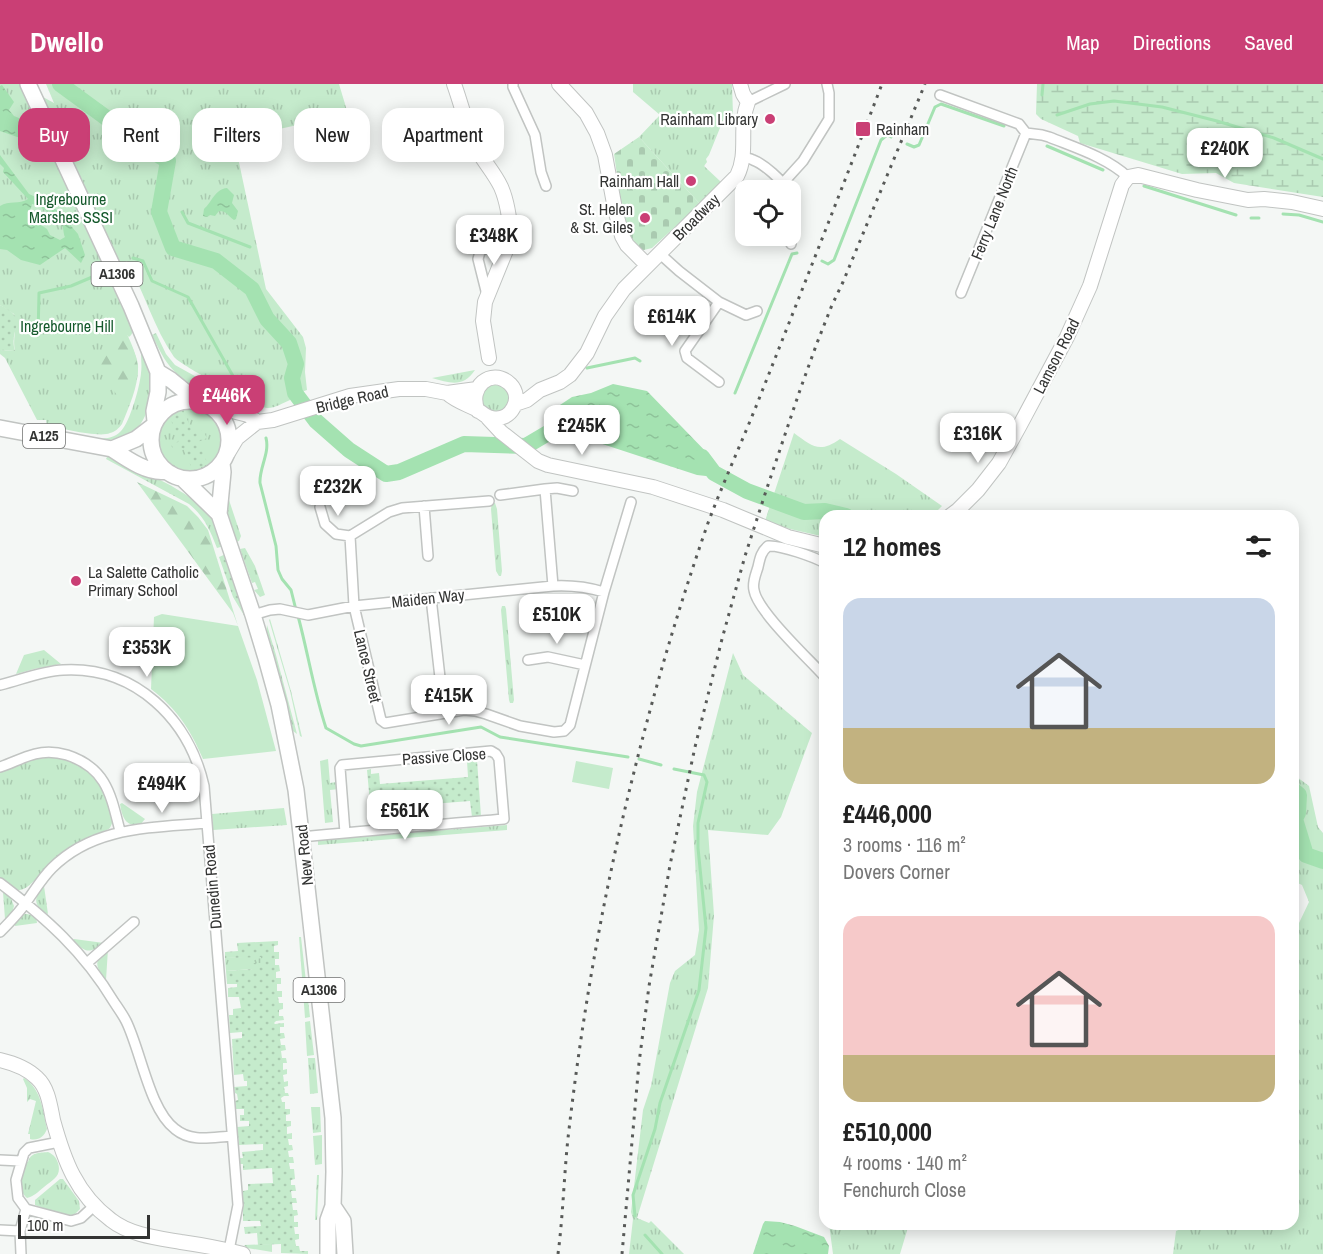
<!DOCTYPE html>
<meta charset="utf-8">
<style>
:root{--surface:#fff;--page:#f2f2f2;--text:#222;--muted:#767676;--accent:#ca3f75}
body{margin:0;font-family:"Archivo Narrow",sans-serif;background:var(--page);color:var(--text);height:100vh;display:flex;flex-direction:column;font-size:22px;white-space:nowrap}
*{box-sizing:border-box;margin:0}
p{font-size:20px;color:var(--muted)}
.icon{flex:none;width:33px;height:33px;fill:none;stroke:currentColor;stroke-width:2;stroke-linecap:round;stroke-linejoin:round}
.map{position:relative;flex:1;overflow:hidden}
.side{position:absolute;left:819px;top:426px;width:480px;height:720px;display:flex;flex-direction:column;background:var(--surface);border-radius:18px;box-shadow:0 3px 15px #0003}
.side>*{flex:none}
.hud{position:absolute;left:18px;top:24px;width:570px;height:54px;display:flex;gap:12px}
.buttons{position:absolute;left:735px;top:96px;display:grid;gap:12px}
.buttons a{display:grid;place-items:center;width:66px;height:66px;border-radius:12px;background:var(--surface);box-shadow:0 3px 15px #0003;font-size:30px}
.scale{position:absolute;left:18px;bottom:15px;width:132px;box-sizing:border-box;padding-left:6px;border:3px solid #333433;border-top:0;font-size:16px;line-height:21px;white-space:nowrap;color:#333433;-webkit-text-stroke:4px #fff;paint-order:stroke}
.price{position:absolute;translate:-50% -51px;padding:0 14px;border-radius:12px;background:#fff;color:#222;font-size:20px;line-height:39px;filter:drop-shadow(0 2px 3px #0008)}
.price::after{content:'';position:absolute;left:50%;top:36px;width:18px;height:14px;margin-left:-9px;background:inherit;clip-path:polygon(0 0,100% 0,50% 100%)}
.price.active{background:var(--accent);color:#fff}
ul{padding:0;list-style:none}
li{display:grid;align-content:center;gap:12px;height:318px;padding:0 24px}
li span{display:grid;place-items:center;height:186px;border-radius:18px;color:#555}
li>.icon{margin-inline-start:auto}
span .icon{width:108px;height:108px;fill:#fffc;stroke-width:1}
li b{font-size:26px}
h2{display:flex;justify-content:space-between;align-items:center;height:72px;padding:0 24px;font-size:26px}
.chip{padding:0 21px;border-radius:18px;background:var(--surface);box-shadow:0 3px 15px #0003;font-size:21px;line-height:54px}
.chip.active{background:var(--accent);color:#fff}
header{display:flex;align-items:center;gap:36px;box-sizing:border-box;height:84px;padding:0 30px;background:var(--accent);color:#fff}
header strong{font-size:28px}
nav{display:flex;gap:33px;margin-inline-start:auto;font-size:21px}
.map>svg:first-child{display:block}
</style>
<header>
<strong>Dwello</strong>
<nav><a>Map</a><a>Directions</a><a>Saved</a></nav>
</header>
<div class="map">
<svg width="1323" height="1170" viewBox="0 0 1323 1170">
<defs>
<pattern id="grass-tufts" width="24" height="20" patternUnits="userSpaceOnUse" patternTransform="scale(1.5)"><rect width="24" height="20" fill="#c5ebcc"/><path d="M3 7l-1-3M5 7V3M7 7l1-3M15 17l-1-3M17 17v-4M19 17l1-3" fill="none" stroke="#aacab0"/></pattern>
<pattern id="forest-firs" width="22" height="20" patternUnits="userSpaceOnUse" patternTransform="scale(1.5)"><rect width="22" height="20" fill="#c5ebcc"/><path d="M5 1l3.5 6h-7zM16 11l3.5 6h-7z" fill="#aacab0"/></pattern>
<pattern id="wetland-marsh" width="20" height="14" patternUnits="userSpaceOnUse" patternTransform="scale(1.5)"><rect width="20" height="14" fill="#c5ebcc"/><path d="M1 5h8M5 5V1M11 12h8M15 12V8" fill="none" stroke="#aacab0"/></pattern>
<pattern id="cemetery-stones" width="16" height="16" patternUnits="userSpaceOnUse" patternTransform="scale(1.5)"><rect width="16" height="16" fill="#c5ebcc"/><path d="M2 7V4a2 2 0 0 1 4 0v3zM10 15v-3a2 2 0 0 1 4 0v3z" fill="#aacab0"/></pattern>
<pattern id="garden-dots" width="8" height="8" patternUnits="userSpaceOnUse" patternTransform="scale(1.5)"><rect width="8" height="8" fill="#c5ebcc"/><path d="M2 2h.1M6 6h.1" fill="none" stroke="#aacab0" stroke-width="1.8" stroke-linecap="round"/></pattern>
<pattern id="water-ripples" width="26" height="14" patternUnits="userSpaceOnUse" patternTransform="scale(1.5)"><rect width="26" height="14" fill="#a4e2b1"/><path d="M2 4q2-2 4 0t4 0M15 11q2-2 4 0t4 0" fill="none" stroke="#8ec299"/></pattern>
</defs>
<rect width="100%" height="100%" fill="#f4f7f5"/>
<path fill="url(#grass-tufts)" d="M0 0H19L54 19 46 0H339L348 30 234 55 266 205 303 253 306 264 305 288 307 306 291 312 290 316C283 319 275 324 268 324 260 325 179 280 174 273 154 244 144 208 127 177L107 187 132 243C133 247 133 250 129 253L126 250C130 260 137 271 138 281 139 301 129 323 122 340 119 344 115 348 110 349 99 354 61 344 47 342L46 336H37L5 274 0 270V266L15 267C12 254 18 242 14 230L0 221Z
M633 0H732L733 31 735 35 724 34 709 71 706 75 707 78 704 82 721 98 700 120 639 53 660 31 633 8Z
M156 249 166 270 175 281 258 327V329C237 326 189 303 174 287 164 277 158 263 152 251Z
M141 269H143C146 278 153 290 152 300 152 305 151 310 150 314 145 344 130 358 98 356L99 355C107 354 115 354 121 347 130 338 140 302 141 289 142 282 141 276 141 269Z
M475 286C463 304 450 299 432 294Z
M481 315a14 14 0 1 1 28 0a14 14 0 1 1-28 0Z
M157 355a33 33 0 1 1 66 0a33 33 0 1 1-66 0Z
M794 349C812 362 819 370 840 355L896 390 942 422 932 432H825V453L790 445 765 437Z
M108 371C136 385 193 407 211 433 217 441 220 453 224 462L217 464C210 446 204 432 189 420L106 375Z
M227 397 228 413 241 452 239 457 235 458 225 425Z
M492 419H495L497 425 502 487 501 492H499L496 487 491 425Z
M245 464 255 482 265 511 260 513 254 506 258 505 255 498 252 499 240 465Z
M502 522H505L506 525 514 616 513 619H510L509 616 501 526Z
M270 535 291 607 302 653 300 652 290 607 269 536Z
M267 541 276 571 297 650 293 647 290 641 266 550Z
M44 566 61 580 34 585 16 590 24 571Z
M733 569 743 591 812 649 781 733 768 751 708 746 714 831 708 904 637 1134 649 1139 651 1137 684 1170H629L633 1135 631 1128 643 1026 651 1002 670 899 675 887 695 871 699 846 693 742 697 708Z
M54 673C86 679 102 691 110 723 112 732 115 737 109 745 89 753 68 762 51 778 44 785 30 805 20 806 13 807 5 798 0 794V687L28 676Z
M328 675 330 699 336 698V700H338L339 705 330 706 333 738 325 739 320 677Z
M1293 690 1309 702 1318 743 1323 749V1170H1173L1176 1147 1192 1140H1293V856L1299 839 1309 818 1302 801 1293 797Z
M122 719 145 735 140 741C125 743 122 732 120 720Z
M284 724 287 741 213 746 212 730Z
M507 741V746L318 761V756Z
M44 802 48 830C33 822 33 814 44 802Z
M3 808 10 812 14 822 12 829 5 835Z
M25 830C30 830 37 832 37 839L15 842V838L22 831Z
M299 853H301L310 933 305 934Z
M74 855 104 859C90 870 85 869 73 856Z
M108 865 106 896C95 882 93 877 108 865Z
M261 872V879L253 885 226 887 225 874Z
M310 937 314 971 307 972 305 938Z
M315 974 318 1009 310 1010 308 974Z
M24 994C41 1004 43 1027 47 1045 44 1053 38 1057 30 1055V1050H28L36 1017 30 1015 27 1018V1004L23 995Z
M311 1023H320L321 1048 313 1049Z
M322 1051V1080L315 1081 313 1052Z
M48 1068C54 1071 56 1073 58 1079 62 1092 53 1096 44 1103 38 1108 34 1112 27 1114 16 1104 22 1091 26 1078H28C31 1068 39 1069 48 1068Z
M317 1091H319L317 1136H315Z
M60 1095H63L79 1117 80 1125 74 1131H68L67 1133 35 1121V1116Z
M829 1140H909L900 1170H833Z
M272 1160V1168L247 1164 244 1161Z"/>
<path fill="url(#forest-firs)" d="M120 236C128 253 143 277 136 297 134 303 126 310 121 316 109 302 106 291 98 275L104 262 105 241Z
M137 398 187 422 198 433 208 446 238 542 233 529Z"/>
<path fill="url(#wetland-marsh)" d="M1037 0H1323V113L1234 99 1216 89 1182 90 1080 59 1078 52 1041 35 1036 30Z"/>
<path fill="url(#cemetery-stones)" d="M639 53 700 120 652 164 644 166 636 165 626 153 614 70Z"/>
<path fill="url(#garden-dots)" d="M0 221C31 236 8 244 15 267L0 266Z
M183 325 193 350 203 346 207 354 198 358 208 380 193 387 183 364 174 367 171 361 179 357 169 331Z
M226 470 247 532 245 533 233 513 219 473Z
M477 676 481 732 472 733 470 717 382 724 383 735 376 736V741H372L367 686 371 685V690L379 689 380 700 468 693 467 677Z
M278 857V861L274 862V868H279V875H275V881H279L280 887 276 888V894H281V900H277V907H282V913H278L279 919H283V925L279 926V932H283L284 936 276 937 274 939 275 940 284 939V943H280V949H284L285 954 280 955 281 961H285L286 966 281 967 282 974H286L287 979H283V986L287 985V990L283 991 284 998 288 997V1002L284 1003 285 1009H288L289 1012H284L281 1014 282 1018H285V1025H290V1030L286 1031V1037H291V1042L287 1043V1050L292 1049V1055H288L289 1061H292L293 1066 288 1067 289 1073H293L294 1079H289L290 1085H294L295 1095 291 1096V1101H295L296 1107H291L292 1114H296L297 1119H292L293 1126H297L298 1131 294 1132V1138H298V1143H294L295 1150H299V1155L295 1156 296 1162H299L300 1167H308V1170L281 1169V1160L258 1161 257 1149 245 1150 244 1143 261 1142 260 1137H243V1107L248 1106V1100L273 1099 272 1084 243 1086V1080H240V1074H243L242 1068 263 1066V1060L239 1061 237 1043 249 1042V1037H240V1031H244V1025H236L235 1017 238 1016 237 1010 235 1009 234 1003 247 1002V997H244L243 990 234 991 232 955 242 954V948L230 949 229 931H233V925L241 924 239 913H228V904L237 903V900H227L226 887 253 885V879H261V873L225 874V868L238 867 237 859Z"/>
<path fill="#c5ebcc" d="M162 530 238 542 257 596 276 667 203 675C190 645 177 625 151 605L154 533Z
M576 677 613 684 609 705 572 698Z"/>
<path fill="url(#water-ripples)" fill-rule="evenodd" d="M2 1 14 18 9 26 14 32 19 34 28 53 23 55 0 47V2Z
M0 71 29 110 45 117 59 128 78 150 85 171 81 179 65 164 40 181 21 176 7 166 0 165V122C9 116 19 121 28 115L3 88 4 84 0 80ZM32 120C41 122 59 134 63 143 63 144 64 152 65 153L60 156 50 151 47 145 41 141 30 138 29 131Z
M227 104 234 111 232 119 238 127 236 135 234 136C228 132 227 127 219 127L215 132 210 131 207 133 203 132 204 125C212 118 215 105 227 104Z
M613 300 647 307 713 375 715 393 697 391 581 353 565 339 560 321 572 313 591 309Z
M765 1137 780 1138 795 1142 824 1153 829 1162 828 1170H753L763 1140Z"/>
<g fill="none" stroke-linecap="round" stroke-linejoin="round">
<path stroke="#a4e2b1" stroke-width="3" d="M1042 11 1043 0
M1057 31 1090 20 1114 17 1162 23 1217 37 1274 54 1323 75
M907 60 914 63 919 61 935 23 941 20 1004 42
M1047 62 1103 86
M1144 102 1236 131
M182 128 188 139 250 163
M1283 130 1299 131 1323 138
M1251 134H1259
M133 174 143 177 152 197 188 213 233 292 253 308 257 318
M822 177 828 180 834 176 881 56 887 51 891 53
M38 252 39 209 71 202 97 191
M587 284 635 274 640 277
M735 309 792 170 797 169
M266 354C270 369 259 384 260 399L276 462 278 486 282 495 291 506 296 526
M298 532C308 569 314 608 326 644L354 660 361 662 481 643 500 653 628 673
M639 675 661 681
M635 1132 633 1111 655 1045 660 1019 699 906 706 844 698 764V739L707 698 704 691 674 685
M645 1151 662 1170"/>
<path stroke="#a4e2b1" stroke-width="16" d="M60 0 153 68 168 77 159 128 173 164 216 177 252 205 267 235 289 259 296 280 292 294 295 309 316 337 349 366 386 390 399 388 464 360 526 362 570 336H586
M702 373 714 389 747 407 804 428 825 427 846 432
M1293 706 1299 711 1298 729 1295 735 1306 771 1323 777"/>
<g stroke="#c1c4c2" stroke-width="12">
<path id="street" d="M513 0V3L535 51 541 88 546 102
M940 11 1019 40 1026 49
M748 18 785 0
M743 73C746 74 750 74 753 76 764 80 782 96 787 106
M783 99 803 77 829 35V9L827 0
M790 115 794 131 791 160
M659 169 679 187 719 218 746 231 757 227
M961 209 1026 49 1042 51 1049 53C1076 64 1106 73 1128 93
M487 211 478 175 480 168 487 162 509 158
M719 218 685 267 687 274 719 298
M545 405 557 404 573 407
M500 411 545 405 553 502
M489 417 402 424 389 428 350 452 354 522 381 636 385 639 464 626 475 627 486 630 520 642 554 648 564 647 570 641 604 508 631 418
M424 422 428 472
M320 423 325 440 336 450 350 452
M825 479C814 473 781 461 768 462 761 468 760 474 758 483 756 490 752 498 754 506 757 527 809 575 825 593
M431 514 444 629
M253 531 270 526 280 525 308 531 354 522 553 502C571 501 587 503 604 508
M528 576 548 573 585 581
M0 601C21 596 41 587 63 586 135 582 189 635 204 702L238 1121 229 1166
M0 683C12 679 23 673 35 670 46 667 57 668 67 671 107 684 111 712 120 747
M302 753C370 746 437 741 504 735L499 675 496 670 491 667 342 681 340 684 345 749
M0 799C46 834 84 868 114 918 118 924 123 931 126 937 141 967 149 1025 175 1045 192 1059 212 1053 232 1052
M0 848C9 839 20 828 27 817 35 806 42 794 52 784 94 742 151 744 207 739
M87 879 134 838
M59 1058 29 1064 24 1069 16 1096 18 1114 26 1125 71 1137 81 1134 94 1122
M0 1076 21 1077
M0 1146 20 1147
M21 1170 20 1147 26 1125"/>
</g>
<g stroke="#c1c4c2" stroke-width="16">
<path id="secondary" d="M454 0C462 22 467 46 478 67 485 79 495 90 501 103 508 119 510 137 511 154L485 218 483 237 489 274
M559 0 586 29 597 49 605 71 615 125 622 152 627 161 647 181
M447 309C456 317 466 320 476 325 482 328 485 333 492 334 511 338 524 314 510 300 491 282 467 304 478 327
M206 320H216L236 328 248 331 257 338
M515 320 527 316 540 306 560 298 570 291 587 269 605 232 624 205 737 92C749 68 738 44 748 18L743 10 740 0
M488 334 501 348 538 377 548 381 653 403 723 426 788 453 825 462
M228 369 237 354 257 338 273 336 350 312 399 305H426L447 309 477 305
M950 432 958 426 978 406 999 379 1020 341 1067 253 1090 202 1122 101 1128 93 1138 91 1197 106 1248 116 1264 115 1292 118 1323 125
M0 976C13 979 27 984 37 994 48 1004 50 1021 53 1036 64 1076 76 1110 111 1136 130 1151 158 1154 181 1158 202 1161 223 1165 243 1170"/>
</g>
<g stroke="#c1c4c2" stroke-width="18">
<path id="primary" d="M28 0 131 222 158 288V308L154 327 155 337
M158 288 171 296 197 317
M151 356a39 39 0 1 1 78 0a39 39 0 1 1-78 0Z
M0 344 112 365C127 375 148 390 166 387
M112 365 136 355 153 342
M222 380 223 388 219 430 253 531 266 574 279 621 296 706 333 1034 334 1088 333 1122 328 1136V1170
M183 395 219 430
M333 1122 343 1137 345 1170"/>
</g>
<use href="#street" stroke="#fff" stroke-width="9"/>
<use href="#secondary" stroke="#fff" stroke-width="14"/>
<use href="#primary" stroke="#fff" stroke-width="15"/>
<path stroke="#585a58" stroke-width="3" stroke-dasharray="3 6" stroke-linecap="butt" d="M558 1170C563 1132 564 1092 568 1054 582 932 603 811 633 692 654 607 679 522 708 439 723 399 741 360 757 320 799 214 841 107 882 0
M622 1170 639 979 649 902 670 781 695 663 722 555 745 472 766 407 800 306 817 259 832 221 843 198 925 0"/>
</g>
<g fill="#ca3f75" stroke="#fff" stroke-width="2">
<circle cx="770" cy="35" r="6"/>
<rect x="855" y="37" width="16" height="16" rx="3"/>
<circle cx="691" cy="97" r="6"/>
<circle cx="645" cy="134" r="6"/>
<circle cx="76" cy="497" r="6"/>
</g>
<g text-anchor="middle" stroke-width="4.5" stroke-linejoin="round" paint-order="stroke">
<g fill="#fff" stroke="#707170" stroke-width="1.5">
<rect x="91.5" y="178" width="51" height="24" rx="4.5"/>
<rect x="23" y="340" width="42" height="24" rx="4.5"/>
<rect x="293.5" y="894" width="51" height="24" rx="4.5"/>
</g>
<g font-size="15" font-weight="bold" fill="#333433">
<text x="117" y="195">A1306</text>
<text x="44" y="357">A125</text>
<text x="319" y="911">A1306</text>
</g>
<g font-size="16" fill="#333433" stroke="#fff" text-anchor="end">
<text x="758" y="41">Rainham Library</text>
<text x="876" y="51" text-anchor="start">Rainham</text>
<text x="679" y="103">Rainham Hall</text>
<text x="633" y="131">St. Helen<tspan x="633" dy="18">&amp; St. Giles</tspan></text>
<text x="88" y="494" text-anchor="start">La Salette Catholic<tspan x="88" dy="18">Primary School</tspan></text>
</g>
<g font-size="16" fill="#15592c" stroke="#fff">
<text x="71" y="121">Ingrebourne<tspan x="71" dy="18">Marshes SSSI</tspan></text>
<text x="67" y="248">Ingrebourne Hill</text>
</g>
<g font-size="16" fill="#333433" stroke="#fff">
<text transform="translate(994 129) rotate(-68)" y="6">Ferry Lane North</text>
<text transform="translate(696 133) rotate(-45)" y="6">Broadway</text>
<text transform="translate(1056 272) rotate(-63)" y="6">Lamson Road</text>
<text transform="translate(352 315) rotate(-13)" y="6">Bridge Road</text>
<text transform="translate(428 514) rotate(-6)" y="6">Maiden Way</text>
<text transform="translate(368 582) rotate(77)" y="6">Lance Street</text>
<text transform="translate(444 672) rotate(-4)" y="6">Passive Close</text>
<text transform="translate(304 771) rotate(-96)" y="6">New Road</text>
<text transform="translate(212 803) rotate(-95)" y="6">Dunedin Road</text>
</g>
</g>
</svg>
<div class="buttons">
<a><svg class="icon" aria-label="locate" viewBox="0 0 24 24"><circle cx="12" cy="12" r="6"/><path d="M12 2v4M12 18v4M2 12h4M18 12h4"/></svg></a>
</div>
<div class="scale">100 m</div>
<b class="price" style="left:1225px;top:95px">£240K</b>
<b class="price" style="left:494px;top:182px">£348K</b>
<b class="price" style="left:672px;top:263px">£614K</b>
<b class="price active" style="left:227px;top:342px">£446K</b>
<b class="price" style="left:582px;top:372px">£245K</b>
<b class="price" style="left:978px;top:380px">£316K</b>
<b class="price" style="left:338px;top:433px">£232K</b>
<b class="price" style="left:557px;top:561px">£510K</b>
<b class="price" style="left:147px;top:594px">£353K</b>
<b class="price" style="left:449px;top:642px">£415K</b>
<b class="price" style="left:162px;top:730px">£494K</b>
<b class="price" style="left:405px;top:757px">£561K</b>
<div class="hud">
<a class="chip active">Buy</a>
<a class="chip">Rent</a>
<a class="chip">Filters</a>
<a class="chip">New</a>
<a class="chip">Apartment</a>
</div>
<section class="side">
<h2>12 homes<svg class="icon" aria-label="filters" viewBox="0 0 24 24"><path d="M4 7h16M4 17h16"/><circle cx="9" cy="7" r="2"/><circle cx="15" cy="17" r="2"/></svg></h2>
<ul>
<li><span style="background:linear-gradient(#c9d6e8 70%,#c2b280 0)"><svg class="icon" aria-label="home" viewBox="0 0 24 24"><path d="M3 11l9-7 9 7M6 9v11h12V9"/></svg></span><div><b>£446,000</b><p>3 rooms · 116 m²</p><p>Dovers Corner</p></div></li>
<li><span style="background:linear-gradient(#f6c9c9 75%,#c2b280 0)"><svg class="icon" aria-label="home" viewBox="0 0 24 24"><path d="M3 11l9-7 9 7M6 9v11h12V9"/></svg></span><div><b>£510,000</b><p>4 rooms · 140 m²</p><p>Fenchurch Close</p></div></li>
</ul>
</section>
</div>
